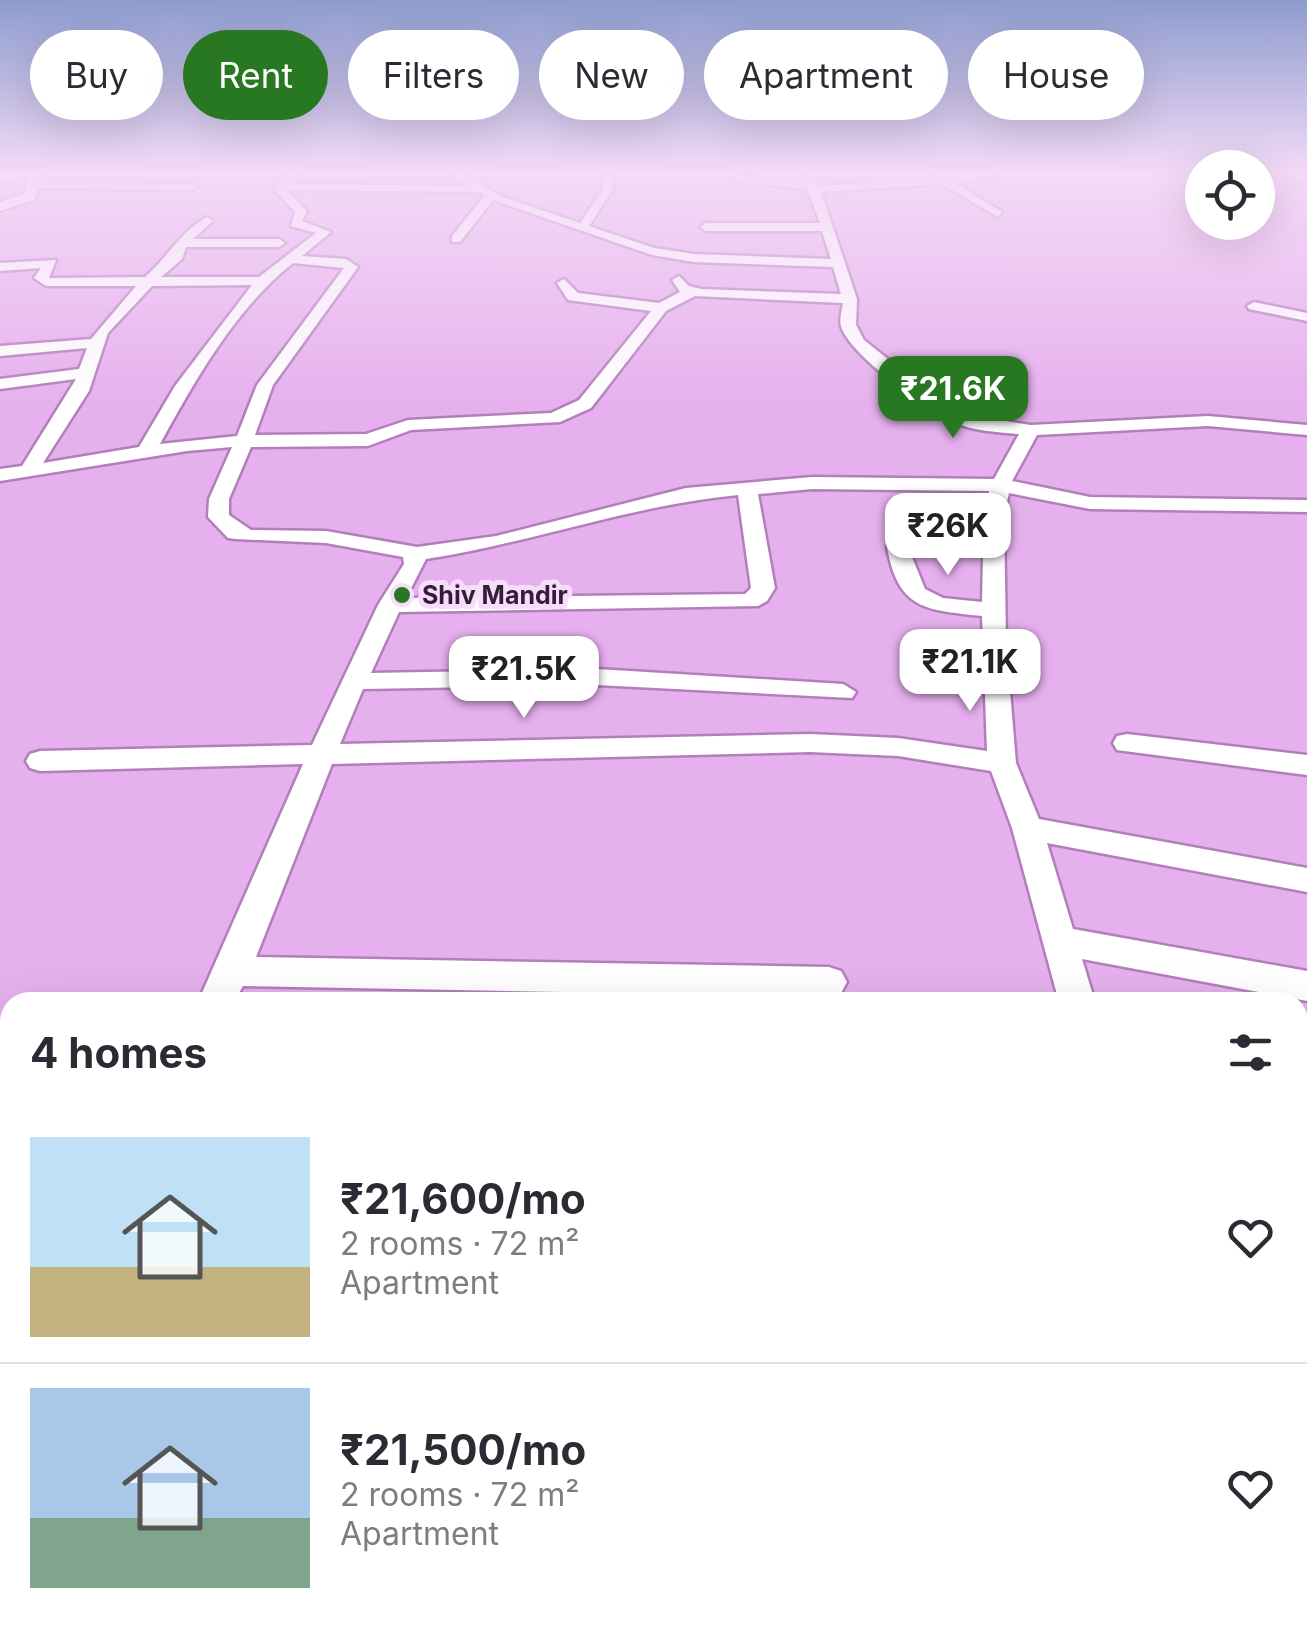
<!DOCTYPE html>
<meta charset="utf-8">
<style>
:root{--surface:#fff;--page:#f7f7f7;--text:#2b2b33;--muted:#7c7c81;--line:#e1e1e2;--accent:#287822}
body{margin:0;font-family:Inter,sans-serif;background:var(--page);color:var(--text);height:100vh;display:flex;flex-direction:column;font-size:38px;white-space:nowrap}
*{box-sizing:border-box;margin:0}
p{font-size:32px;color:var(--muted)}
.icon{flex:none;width:55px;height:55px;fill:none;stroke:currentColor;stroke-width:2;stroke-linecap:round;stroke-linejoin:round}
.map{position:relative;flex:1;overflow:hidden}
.drawer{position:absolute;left:0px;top:992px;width:1308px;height:642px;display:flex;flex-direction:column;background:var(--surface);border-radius:30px 30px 0 0;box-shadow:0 10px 40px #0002}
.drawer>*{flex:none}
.guide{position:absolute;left:30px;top:30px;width:1248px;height:90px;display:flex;gap:20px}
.fabs{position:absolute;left:1185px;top:150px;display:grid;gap:20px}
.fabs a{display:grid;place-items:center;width:90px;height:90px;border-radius:50%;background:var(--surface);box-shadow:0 10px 40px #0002;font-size:50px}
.price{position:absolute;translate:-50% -85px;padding:0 22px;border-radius:20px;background:#fff;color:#222;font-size:32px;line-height:65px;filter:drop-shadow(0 2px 5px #0008)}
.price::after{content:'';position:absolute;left:50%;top:60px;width:30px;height:22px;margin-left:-15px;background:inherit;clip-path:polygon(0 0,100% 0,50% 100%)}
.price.active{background:var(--accent);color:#fff}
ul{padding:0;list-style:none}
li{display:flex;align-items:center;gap:30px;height:250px;padding:0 30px}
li+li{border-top:2px solid var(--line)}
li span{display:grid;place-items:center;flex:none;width:280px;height:200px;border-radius:0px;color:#555}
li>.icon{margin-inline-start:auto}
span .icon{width:120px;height:120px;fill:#fffc;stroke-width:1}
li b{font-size:42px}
h2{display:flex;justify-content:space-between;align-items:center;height:120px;padding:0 30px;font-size:42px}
.pill{padding:0 35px;border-radius:45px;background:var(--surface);box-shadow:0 10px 40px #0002;font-size:35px;line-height:90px}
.pill.active{background:var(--accent);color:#fff}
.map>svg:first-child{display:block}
</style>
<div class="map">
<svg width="1307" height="1634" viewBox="0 0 1307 1634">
<rect width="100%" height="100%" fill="#e6b0ee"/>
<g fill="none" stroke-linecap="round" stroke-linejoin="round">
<g stroke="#b27fba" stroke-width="5">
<path id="minor" d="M0 175H42L43 176 0 181Z
M290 175H302L291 184 468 186 452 175H464L505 198 580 223 603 189 602 175H612L613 189 589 226 654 248 694 254 831 259 822 231H706L700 227 706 223H820L807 189 735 181 739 176 807 182 805 175H815L819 186 934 179 933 175H999L955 183 1002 212 998 217 942 184 821 192 857 299 856 325 864 340 939 400 966 415 1031 425 1208 416 1307 425V435L1208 426 1037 435 1012 481 1090 497 1307 500V512L1090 509 1009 493 1004 515 1006 642 1016 763 1039 819 1307 868V892L1047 843 1073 929 1307 971V1001L1082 959 1095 1002H1059L1012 828 991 771 898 756 810 752 332 764 256 957 829 967 841 971 847 982 841 993 829 997 243 986 234 1002H198L303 764 40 771 30 768 26 761 30 754 40 751 312 745 378 605 404 564 403 557 326 543 236 539 228 538 208 517 209 499 232 447 187 451 0 481V469L22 466 76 379 0 389V379L79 369 87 348 0 356V346L91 339 136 286H46L34 278 41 268 0 271V263L56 260 49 278 145 277C168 257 181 231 207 217L213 221 193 239H279L285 243 279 247H186L182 259 161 277H259L316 233 291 226 295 212 275 191 278 183ZM286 190 479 192 485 195 452 236V242H460L493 200 652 255 694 262 833 267 841 294 701 289 689 286 679 276 672 280 680 292 659 303 578 293 564 279 557 283 568 300 651 311 579 400 551 413 408 420 366 434 255 435 273 385 358 267 346 259 302 256 331 232 302 221 307 211ZM293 263 344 268 257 385 237 436 160 444C195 380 236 308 293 263ZM252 285 175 386 139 447 43 463 89 391 108 333 152 286ZM695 296 843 303C842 310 839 320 841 326 848 353 925 409 951 421 972 431 996 432 1019 434L994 479 812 477 686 488 496 536 417 547 326 531 251 530 229 515V499L251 447 368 446 411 430 560 422 591 408 666 311ZM812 489 989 491 984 515 982 602 943 598 925 589 906 542H890L887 547C898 610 926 610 982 616L987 751 898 738 810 734 340 744 363 689 597 685 852 698 856 692 843 684 597 669 371 673 399 612 758 606 767 601 775 588 758 494ZM738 495 751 588 745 594 406 598 426 559C531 543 632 505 738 495Z
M1287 175H1307V181L1288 177Z
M35 183 192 184 197 187 192 190 31 188Z
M1254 302 1307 313V321L1249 309 1247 306Z
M1127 734 1307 755V775L1117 750 1113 743 1117 736Z
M10 1300V1351L0 1355V1304Z
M0 1364 10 1366V1414L0 1412Z
M1298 1378 1307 1381V1429L1298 1426Z
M1298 1591 1307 1593V1634H1277L1274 1625H1298Z"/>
</g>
<g stroke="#b27fba" stroke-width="4">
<path id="major" d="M31 175H45L34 200 0 211V202L23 194Z"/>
</g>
<use href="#minor" fill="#fff" fill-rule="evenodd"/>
<use href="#major" fill="#fff" fill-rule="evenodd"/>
</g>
<linearGradient id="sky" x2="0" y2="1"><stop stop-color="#8d9ccf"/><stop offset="0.43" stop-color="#f4dbf7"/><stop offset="1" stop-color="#f4dbf7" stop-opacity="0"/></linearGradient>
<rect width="1307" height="404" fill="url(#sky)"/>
<circle fill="#287822" stroke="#f7dcfb" stroke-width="4" cx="402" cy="595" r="10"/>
<g text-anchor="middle" stroke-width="10" stroke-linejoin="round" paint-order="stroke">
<g font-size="25" font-weight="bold" fill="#321e35" stroke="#f7dcfb" text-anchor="start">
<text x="422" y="604">Shiv Mandir</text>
</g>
</g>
</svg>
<div class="fabs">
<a><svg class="icon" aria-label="locate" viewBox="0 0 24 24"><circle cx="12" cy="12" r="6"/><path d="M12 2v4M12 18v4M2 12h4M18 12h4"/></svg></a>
</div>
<b class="price active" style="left:953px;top:441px">₹21.6K</b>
<b class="price" style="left:948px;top:578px">₹26K</b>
<b class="price" style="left:970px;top:714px">₹21.1K</b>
<b class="price" style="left:524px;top:721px">₹21.5K</b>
<div class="guide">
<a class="pill">Buy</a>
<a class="pill active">Rent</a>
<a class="pill">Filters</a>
<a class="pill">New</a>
<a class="pill">Apartment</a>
<a class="pill">House</a>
</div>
<section class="drawer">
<h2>4 homes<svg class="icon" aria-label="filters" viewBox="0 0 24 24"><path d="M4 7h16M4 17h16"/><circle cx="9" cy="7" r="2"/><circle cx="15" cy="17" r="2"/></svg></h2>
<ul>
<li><span style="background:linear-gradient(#bfe0f5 65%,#c2b280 0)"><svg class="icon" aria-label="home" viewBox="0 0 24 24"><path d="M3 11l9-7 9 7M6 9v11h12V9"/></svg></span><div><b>₹21,600/mo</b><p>2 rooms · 72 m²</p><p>Apartment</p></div><svg class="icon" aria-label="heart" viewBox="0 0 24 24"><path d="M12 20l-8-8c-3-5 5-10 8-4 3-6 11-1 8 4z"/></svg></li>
<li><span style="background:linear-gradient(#a9c7e8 65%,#7fa58c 0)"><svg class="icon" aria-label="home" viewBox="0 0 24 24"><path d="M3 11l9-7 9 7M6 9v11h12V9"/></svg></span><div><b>₹21,500/mo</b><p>2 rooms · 72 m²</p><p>Apartment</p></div><svg class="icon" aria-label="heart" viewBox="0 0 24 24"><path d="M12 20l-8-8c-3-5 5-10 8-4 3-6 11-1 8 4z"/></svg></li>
</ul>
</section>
</div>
